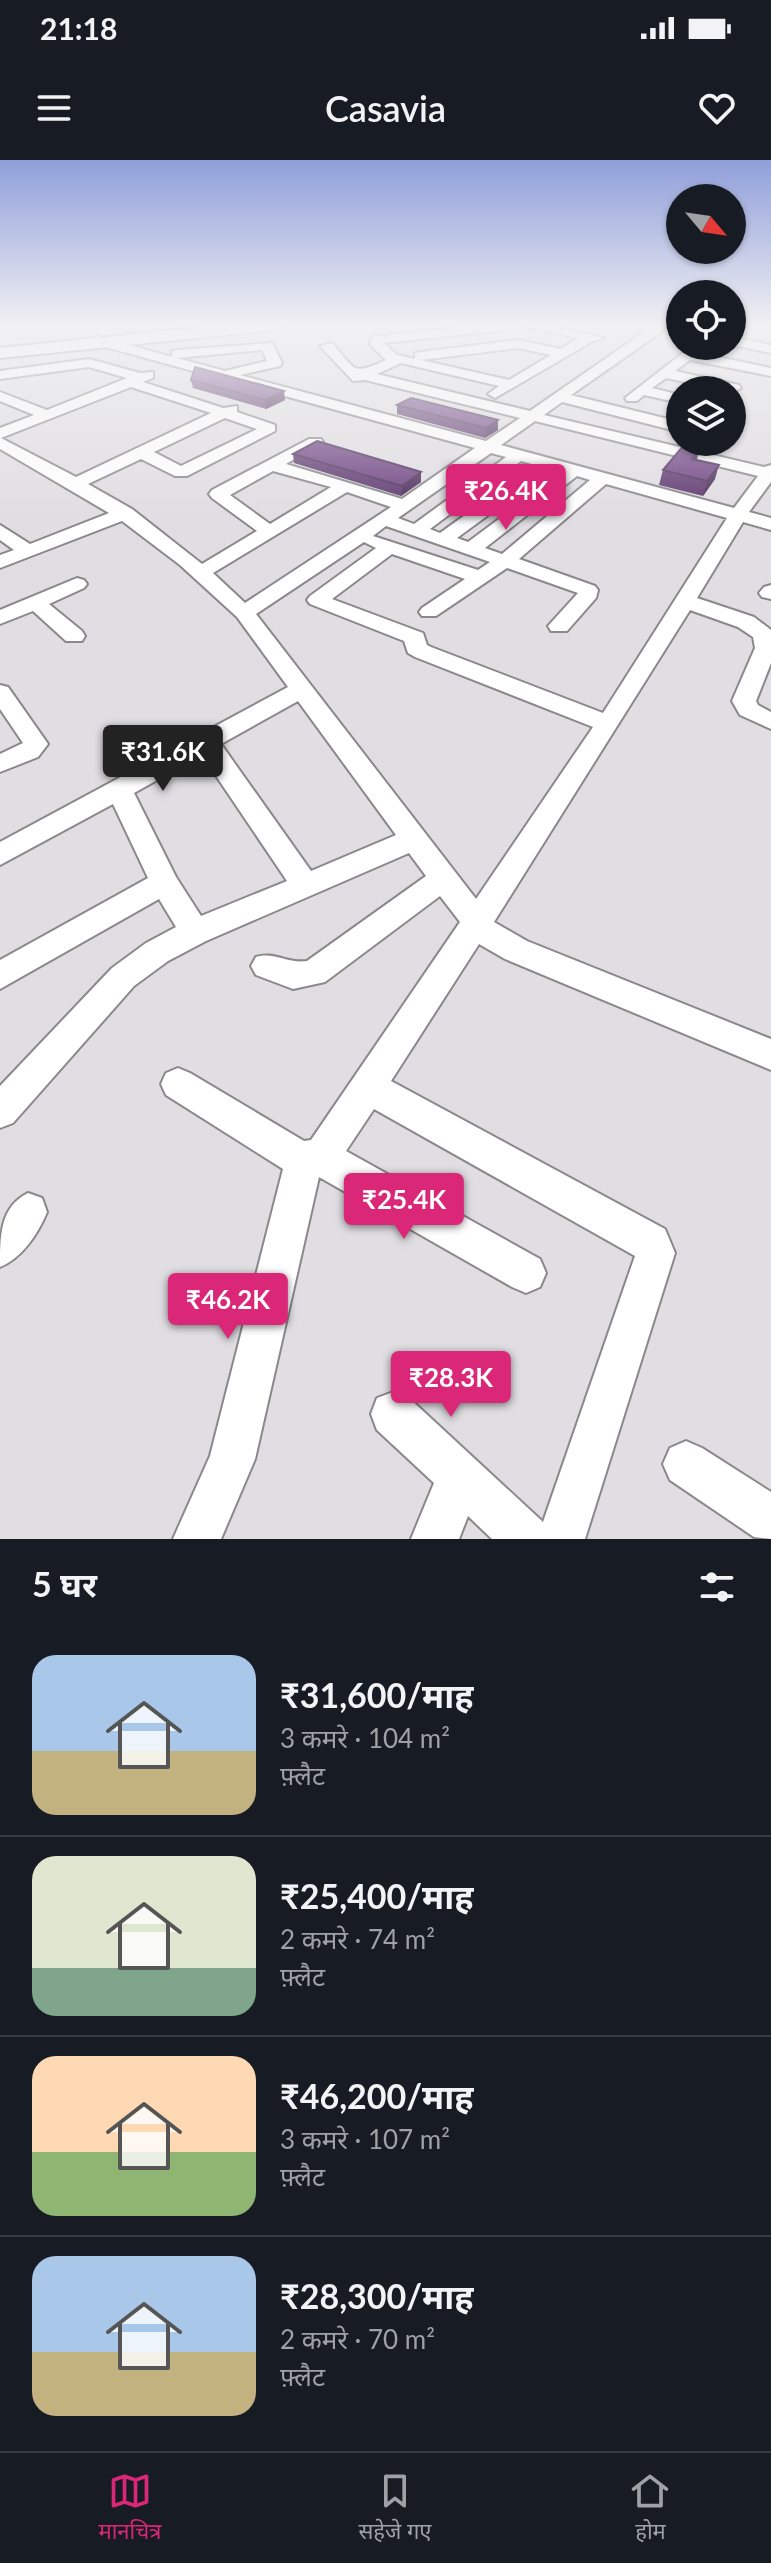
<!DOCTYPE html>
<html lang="hi">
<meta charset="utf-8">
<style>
:root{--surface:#171b24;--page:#20242c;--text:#f1f3f6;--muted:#9ea1a6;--line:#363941;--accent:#db2777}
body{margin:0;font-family:Lato,"Noto Sans Devanagari",sans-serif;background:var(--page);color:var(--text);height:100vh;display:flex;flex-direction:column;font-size:30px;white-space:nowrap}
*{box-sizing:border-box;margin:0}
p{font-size:26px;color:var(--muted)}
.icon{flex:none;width:44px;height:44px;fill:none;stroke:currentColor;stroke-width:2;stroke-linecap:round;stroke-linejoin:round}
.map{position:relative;height:1379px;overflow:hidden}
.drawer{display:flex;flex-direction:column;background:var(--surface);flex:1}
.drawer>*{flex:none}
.needle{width:52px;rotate:119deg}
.controls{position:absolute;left:666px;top:24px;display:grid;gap:16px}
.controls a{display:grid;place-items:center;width:80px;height:80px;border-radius:50%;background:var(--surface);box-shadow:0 2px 6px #0004;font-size:40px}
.price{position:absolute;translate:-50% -68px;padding:0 18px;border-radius:8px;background:var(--accent);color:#fff;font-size:26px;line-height:52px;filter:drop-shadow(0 2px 4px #0008)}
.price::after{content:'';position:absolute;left:50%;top:48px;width:24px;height:18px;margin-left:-12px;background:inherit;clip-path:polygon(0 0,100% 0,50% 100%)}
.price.selected{background:#222;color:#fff}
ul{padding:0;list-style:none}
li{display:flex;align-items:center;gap:24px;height:200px;padding:0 32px}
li+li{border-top:2px solid var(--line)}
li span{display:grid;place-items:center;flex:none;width:224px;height:160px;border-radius:24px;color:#555}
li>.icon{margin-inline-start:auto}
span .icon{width:96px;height:96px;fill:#fffc;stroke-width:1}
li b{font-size:34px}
h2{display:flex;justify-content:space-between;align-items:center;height:96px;padding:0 32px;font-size:34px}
.status{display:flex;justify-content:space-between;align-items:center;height:56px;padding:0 40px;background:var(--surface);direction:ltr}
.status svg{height:22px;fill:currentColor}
header{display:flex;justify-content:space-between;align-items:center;height:104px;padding:0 32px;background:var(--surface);font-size:36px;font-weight:600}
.dock{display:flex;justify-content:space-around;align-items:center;height:112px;border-top:2px solid var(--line);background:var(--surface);font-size:22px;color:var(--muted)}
.dock a{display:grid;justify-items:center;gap:4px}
.dock .selected{color:var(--accent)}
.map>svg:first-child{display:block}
</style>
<div class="status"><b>21:18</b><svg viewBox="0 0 49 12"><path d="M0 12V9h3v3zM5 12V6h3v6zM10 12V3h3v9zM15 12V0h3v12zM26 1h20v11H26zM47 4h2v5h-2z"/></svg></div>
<header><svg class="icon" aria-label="menu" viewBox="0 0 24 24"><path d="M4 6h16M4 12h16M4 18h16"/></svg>Casavia<svg class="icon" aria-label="heart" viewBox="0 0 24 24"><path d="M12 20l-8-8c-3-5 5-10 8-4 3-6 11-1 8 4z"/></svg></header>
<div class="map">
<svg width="771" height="1379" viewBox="0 0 771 1379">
<rect width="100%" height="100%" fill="#e0dee2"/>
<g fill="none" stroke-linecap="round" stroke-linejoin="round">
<path stroke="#ad7fc4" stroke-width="3" d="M647 165 680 172"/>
<g stroke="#8a888b" stroke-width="4">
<path id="minor" d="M476 165 512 166 506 170 384 183 397 195 415 199V193L420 192 518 180 561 189 578 178 517 165H548L604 178 593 181 495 238 488 234 499 226 401 203 377 214 530 251 654 165H665L664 170 571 235 680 262V272L562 242 544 255 764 307 771 305V322L749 352 771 358V370L743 362 697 438 754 457 771 470V503L756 541 758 545 771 552V569L740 555 732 541 755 488 753 477 738 467 690 450 494 762 527 781 771 879V910L505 799 479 784 391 921 665 1069 675 1093 585 1379H492L468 1356 459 1379H411L434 1323 377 1270 371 1254 377 1238 393 1232 409 1238 543 1362 635 1096 374 949 346 991 540 1099 546 1113 540 1127 526 1133 512 1127 319 1017 255 1299 221 1379H173L210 1296 283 1009 166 935 161 924 166 913 178 908 190 913 304 981 311 980 460 762 440 736 325 822 293 829 256 815 251 806 256 797C274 791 288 804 307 801L426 716 409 693 206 781 168 801 134 826 13 963 0 968V926L112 808 146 783 176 767 159 739 0 829V800L148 718 113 644 0 705V682L288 527 237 457 180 405 122 361 0 408V395L14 390 0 380V365L30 384 109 353 0 289V268L34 255 0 241V232L47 250 127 218 89 207 0 219V211L89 199 140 213 153 212V218L143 222 223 248 237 246V252L275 265V271L187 316H175L141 299 88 324 132 349 202 404 257 371 212 338 209 334 212 330 309 279H321L323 282 286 304 402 339 475 288 98 185 95 179 96 176 172 197V191L177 190 272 183 282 203 280 206 240 215 486 281 520 258 365 220 353 221 320 186 332 183C356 210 351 216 386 200L370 184 372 177ZM518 188 551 195 509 220 421 200ZM262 190 267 201 225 211 177 198ZM131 227 211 253 76 317 1 278ZM225 258 257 269 181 306 154 292ZM535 261 758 316 734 348 501 285ZM491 293 506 297 414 364 398 358ZM521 301 535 305 440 373 430 369ZM551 309 562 312 468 382 457 378ZM273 311 331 327 270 364 230 335ZM577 316 590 320 502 394 485 388ZM606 324 727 358 603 553 431 487 427 485 423 473 332 439 392 394 465 419 422 448 419 452 422 456H436L507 408 578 433 548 466 551 471H567L596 438 598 430 595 426 519 399ZM347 332 391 347 245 443 213 413ZM386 366 490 402 478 410 373 376ZM364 382 376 388 310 436 307 440 310 444 404 481 408 493 415 497 593 567 476 739 256 454ZM298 541 396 675 311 711 221 584ZM202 595 287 721 201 756 176 717 134 633Z
M732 177 771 185V193L732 185Z
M692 186H707L699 193 771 208V216L690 200 675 211 739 225 741 228 734 232 666 218 652 228 680 235V243L644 235 637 241H627L625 238Z
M77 418 84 420 87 424 84 428 49 444 82 471 85 476 82 481H66L33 451 0 464V450Z
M771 425V439L762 437 759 433 764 427Z
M0 525 8 527 48 584 38 597 0 612V594L23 583 0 549Z
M28 1033 42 1038 47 1052C38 1074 22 1098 0 1107 0 1075 0 1047 28 1033Z
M686 1281 702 1288 771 1332V1379L754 1377 670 1320 663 1304 670 1288Z"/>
</g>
<g stroke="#8a888b" stroke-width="4">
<path id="major" d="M223 165H283L275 170 0 198V188Z"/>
</g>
<use href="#minor" fill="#fff" fill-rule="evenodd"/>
<use href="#major" fill="#fff" fill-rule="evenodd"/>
</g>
<path fill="#5d376e" d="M191 220 285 240 266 249 193 228Z
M397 245 498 260V270L485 278 397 254Z
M699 290 697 300 715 319 703 336 659 325 663 310Z
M293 294 421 312V322L401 336 294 303Z"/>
<path fill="#4c2d5a" d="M284 231 285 240 266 249 265 240Z
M498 260V270L485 278 486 268Z
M719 305 715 319 703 336 707 321Z
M421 312V322L401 336 402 326Z"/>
<path fill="#6c4080" stroke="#4c2d5a" stroke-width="2" d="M195 207 284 231 265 240 191 220Z
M411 238 498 260 486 268 397 245Z
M317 281 421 312 402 326 293 294Z
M683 286 699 290 692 299 719 305 707 321 663 310Z"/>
<linearGradient id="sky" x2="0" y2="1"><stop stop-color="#909fda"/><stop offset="0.46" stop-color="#f1f0f2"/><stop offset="1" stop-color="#f1f0f2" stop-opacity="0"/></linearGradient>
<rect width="771" height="359" fill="url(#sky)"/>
</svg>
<div class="controls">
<a><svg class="needle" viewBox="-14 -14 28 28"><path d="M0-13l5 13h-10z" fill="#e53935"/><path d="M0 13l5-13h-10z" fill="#9ea1a6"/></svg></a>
<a><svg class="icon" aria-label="locate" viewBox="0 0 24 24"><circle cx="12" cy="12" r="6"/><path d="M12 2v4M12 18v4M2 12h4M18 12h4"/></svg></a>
<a><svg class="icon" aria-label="layers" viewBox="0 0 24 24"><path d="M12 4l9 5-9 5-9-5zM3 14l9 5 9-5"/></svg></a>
</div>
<b class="price" style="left:506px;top:372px">₹26.4K</b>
<b class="price selected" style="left:163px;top:633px">₹31.6K</b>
<b class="price" style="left:404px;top:1081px">₹25.4K</b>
<b class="price" style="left:228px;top:1181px">₹46.2K</b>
<b class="price" style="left:451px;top:1259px">₹28.3K</b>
</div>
<section class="drawer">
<h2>5 घर<svg class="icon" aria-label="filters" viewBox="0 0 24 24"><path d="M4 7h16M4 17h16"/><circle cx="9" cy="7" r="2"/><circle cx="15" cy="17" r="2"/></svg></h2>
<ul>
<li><span style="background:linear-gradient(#a9c7e8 60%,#c2b280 0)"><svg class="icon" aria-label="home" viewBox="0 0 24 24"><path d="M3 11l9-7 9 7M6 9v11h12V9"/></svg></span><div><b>₹31,600/माह</b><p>3 कमरे · 104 m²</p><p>फ़्लैट</p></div></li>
<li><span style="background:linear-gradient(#dfe7d0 70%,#7fa58c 0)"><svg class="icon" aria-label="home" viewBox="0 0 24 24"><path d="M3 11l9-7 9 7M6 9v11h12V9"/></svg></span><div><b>₹25,400/माह</b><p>2 कमरे · 74 m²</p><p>फ़्लैट</p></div></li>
<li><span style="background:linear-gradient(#ffd9b3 60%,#8fb573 0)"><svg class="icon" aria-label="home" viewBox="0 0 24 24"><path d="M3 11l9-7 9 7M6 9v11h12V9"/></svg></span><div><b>₹46,200/माह</b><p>3 कमरे · 107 m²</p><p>फ़्लैट</p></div></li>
<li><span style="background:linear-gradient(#a9c7e8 60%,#c2b280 0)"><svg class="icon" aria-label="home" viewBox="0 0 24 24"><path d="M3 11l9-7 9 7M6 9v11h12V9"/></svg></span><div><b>₹28,300/माह</b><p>2 कमरे · 70 m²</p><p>फ़्लैट</p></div></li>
</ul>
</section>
<nav class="dock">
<a class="selected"><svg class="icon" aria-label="map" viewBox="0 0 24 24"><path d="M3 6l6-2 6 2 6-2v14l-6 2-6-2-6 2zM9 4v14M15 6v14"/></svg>मानचित्र</a>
<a><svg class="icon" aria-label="saved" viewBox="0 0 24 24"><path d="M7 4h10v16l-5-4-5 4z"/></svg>सहेजे गए</a>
<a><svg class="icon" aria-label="home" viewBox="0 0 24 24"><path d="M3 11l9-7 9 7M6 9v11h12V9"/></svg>होम</a>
</nav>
